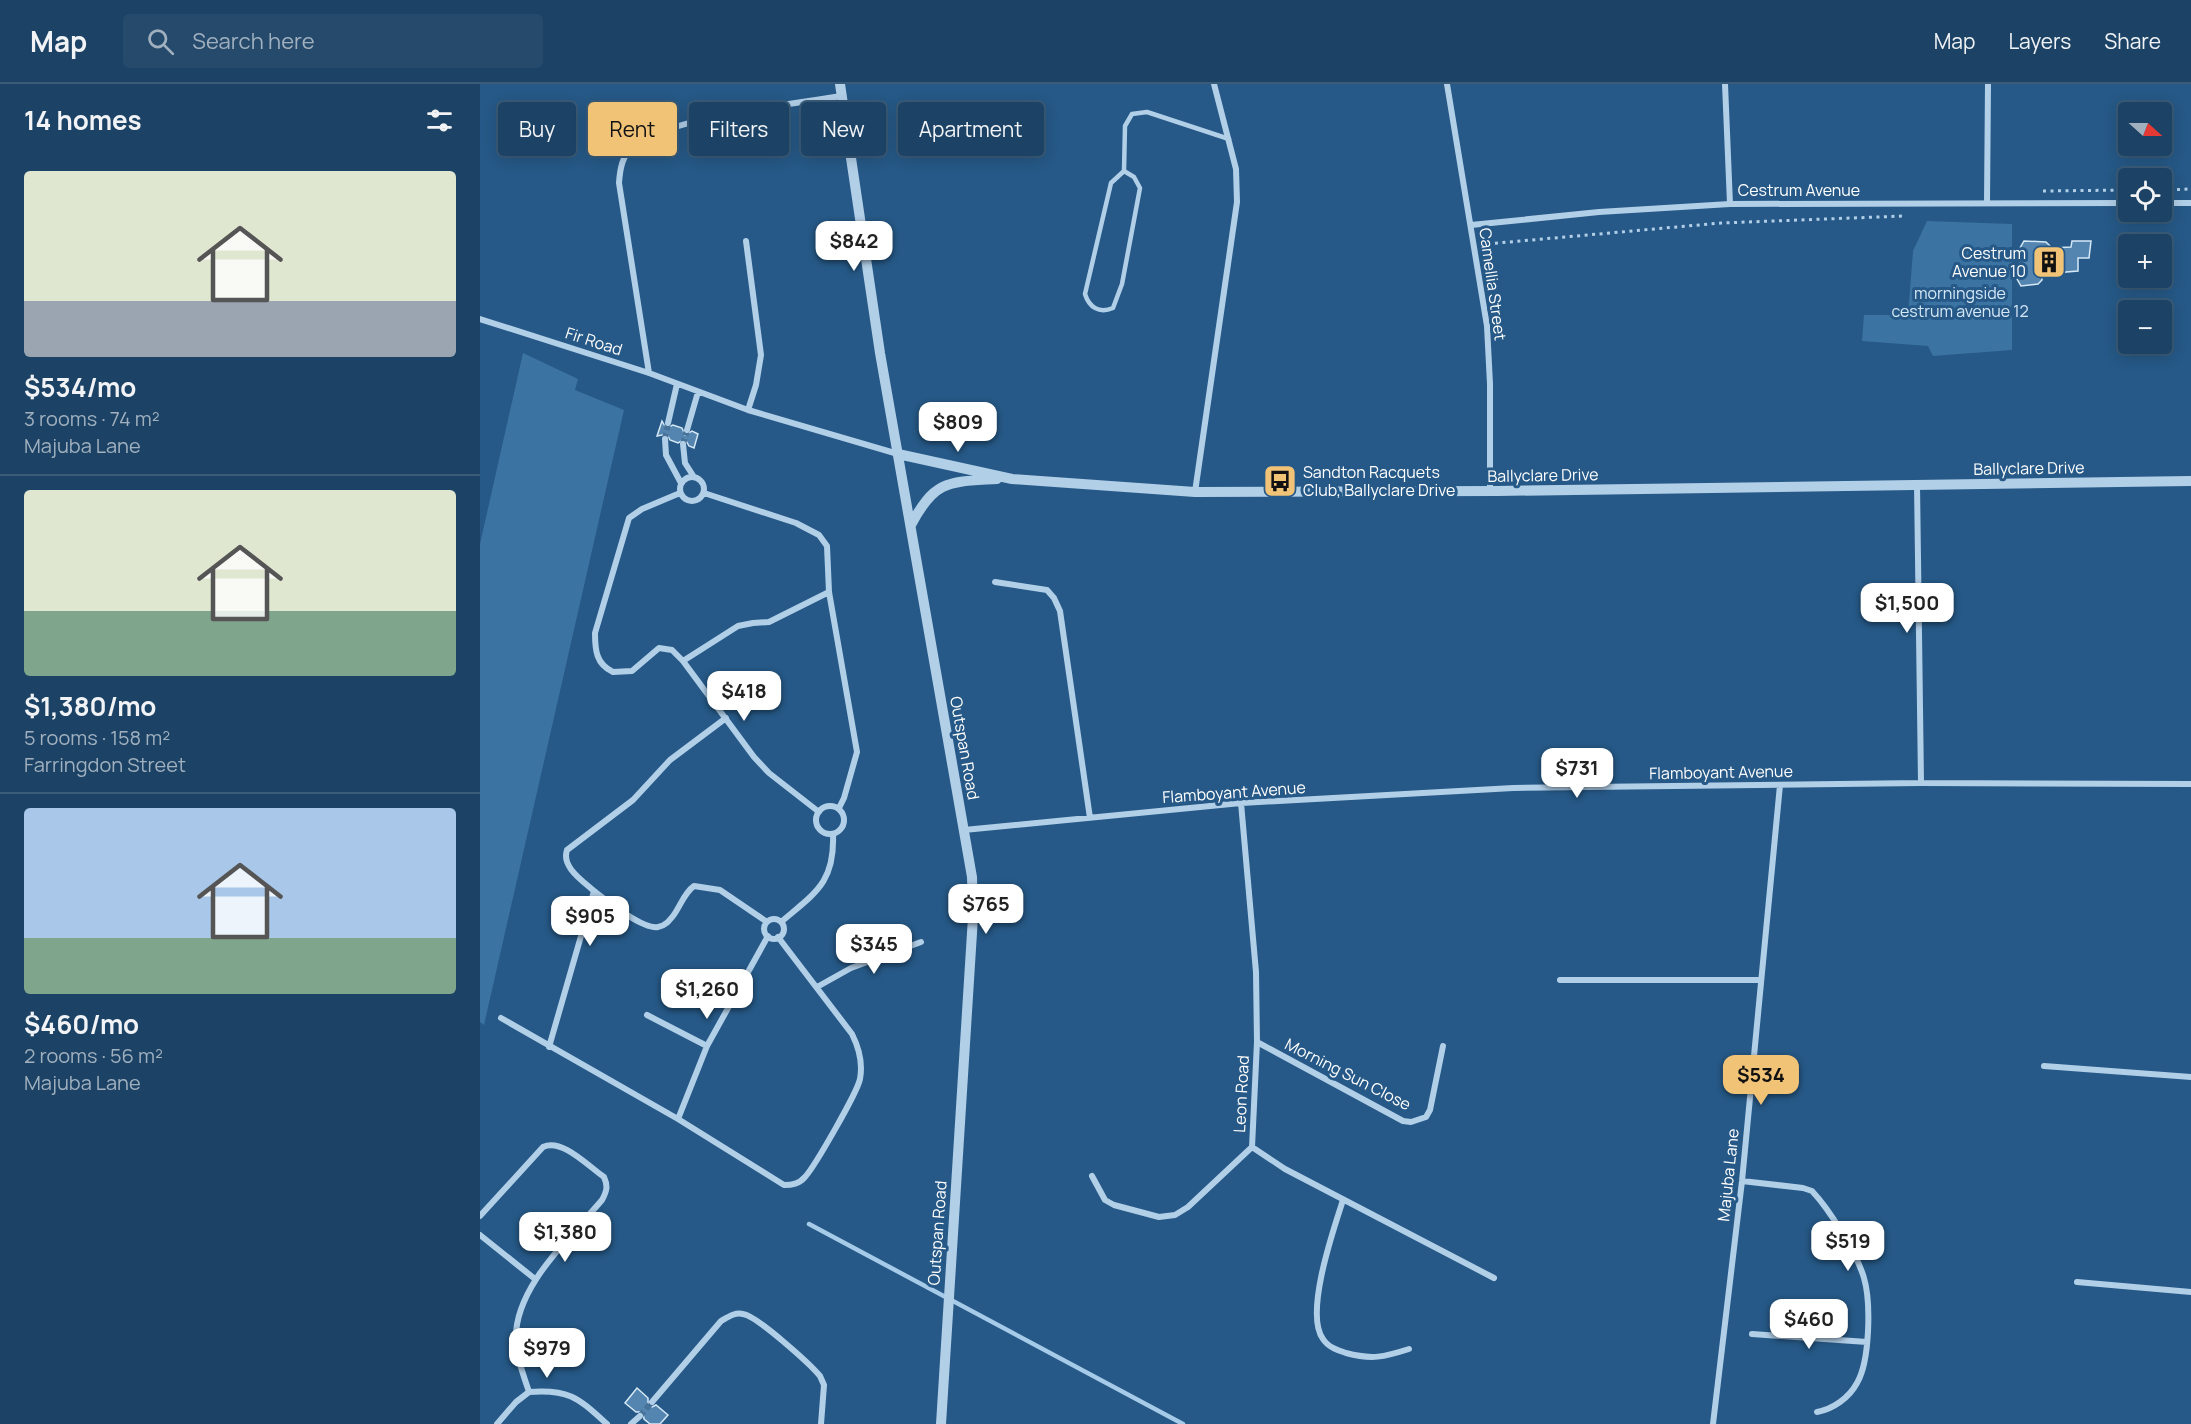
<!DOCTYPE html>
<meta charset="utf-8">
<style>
:root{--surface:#1c4365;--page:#254a6b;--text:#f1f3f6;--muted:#a0b0bf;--line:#3a5c79;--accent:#f1c377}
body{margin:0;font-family:Manrope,sans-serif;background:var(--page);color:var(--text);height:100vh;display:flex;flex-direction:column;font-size:22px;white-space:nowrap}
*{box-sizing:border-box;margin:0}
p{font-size:20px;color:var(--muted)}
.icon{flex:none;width:33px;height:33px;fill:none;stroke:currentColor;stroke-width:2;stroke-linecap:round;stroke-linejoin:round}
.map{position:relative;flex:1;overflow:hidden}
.panel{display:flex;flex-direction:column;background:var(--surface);width:480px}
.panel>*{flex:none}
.hud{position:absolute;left:18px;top:18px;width:570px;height:54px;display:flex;gap:12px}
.needle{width:39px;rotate:111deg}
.controls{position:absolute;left:1638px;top:18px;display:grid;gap:12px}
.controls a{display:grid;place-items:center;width:54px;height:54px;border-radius:6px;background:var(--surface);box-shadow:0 3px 15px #0003,0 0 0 2px var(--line);font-size:30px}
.price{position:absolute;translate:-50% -51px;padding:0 14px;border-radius:12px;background:#fff;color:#222;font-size:20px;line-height:39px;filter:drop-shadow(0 2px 3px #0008)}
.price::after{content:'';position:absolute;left:50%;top:36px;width:18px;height:14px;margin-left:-9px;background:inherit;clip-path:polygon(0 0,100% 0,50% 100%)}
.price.on{background:var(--accent);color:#111}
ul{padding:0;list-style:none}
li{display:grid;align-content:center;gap:12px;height:318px;padding:0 24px}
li+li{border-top:2px solid var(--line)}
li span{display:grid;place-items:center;height:186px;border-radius:6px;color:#555}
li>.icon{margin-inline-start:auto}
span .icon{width:108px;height:108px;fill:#fffc;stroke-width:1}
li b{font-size:26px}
h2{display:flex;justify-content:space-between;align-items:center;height:72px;padding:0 24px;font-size:26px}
.tag{padding:0 21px;border-radius:6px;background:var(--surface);box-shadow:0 3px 15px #0003,0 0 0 2px var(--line);font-size:21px;line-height:54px}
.tag.on{background:var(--accent);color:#111}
header{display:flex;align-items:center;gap:36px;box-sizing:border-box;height:84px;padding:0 30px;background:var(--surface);border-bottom:2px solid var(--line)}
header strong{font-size:28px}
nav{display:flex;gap:33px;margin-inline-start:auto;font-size:21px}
.search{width:420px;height:54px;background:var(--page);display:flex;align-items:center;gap:15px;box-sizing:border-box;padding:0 21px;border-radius:6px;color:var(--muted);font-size:22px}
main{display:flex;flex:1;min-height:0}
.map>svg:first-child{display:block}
</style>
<header>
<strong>Map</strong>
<div class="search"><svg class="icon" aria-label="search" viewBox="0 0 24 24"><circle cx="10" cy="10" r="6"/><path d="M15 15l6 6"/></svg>Search here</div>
<nav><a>Map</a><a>Layers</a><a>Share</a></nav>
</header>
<main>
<section class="panel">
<h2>14 homes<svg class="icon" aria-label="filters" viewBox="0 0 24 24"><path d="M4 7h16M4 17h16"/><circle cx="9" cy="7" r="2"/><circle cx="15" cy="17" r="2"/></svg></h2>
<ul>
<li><span style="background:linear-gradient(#dfe7d0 70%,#9aa5b1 0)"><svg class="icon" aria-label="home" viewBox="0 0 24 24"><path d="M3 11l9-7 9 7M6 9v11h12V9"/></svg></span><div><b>$534/mo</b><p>3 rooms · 74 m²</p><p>Majuba Lane</p></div></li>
<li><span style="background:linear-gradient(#dfe7d0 65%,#7fa58c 0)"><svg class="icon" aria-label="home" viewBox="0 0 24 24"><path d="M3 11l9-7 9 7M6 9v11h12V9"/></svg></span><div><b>$1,380/mo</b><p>5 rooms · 158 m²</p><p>Farringdon Street</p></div></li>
<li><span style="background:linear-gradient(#a9c7e8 70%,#7fa58c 0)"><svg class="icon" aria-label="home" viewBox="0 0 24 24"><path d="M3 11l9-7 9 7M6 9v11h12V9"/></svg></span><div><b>$460/mo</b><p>2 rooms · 56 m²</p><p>Majuba Lane</p></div></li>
</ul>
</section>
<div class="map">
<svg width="1711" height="1340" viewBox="0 0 1711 1340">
<rect width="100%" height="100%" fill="#265987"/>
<path fill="#3b73a3" d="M1447 137 1532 140V266L1453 272 1448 262 1382 257 1384 231H1428L1433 167Z
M43 269 98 295 95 306 144 326 4 941 0 938V460Z"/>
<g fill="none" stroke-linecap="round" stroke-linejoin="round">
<path stroke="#a6cbe9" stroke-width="4.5" d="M329 1140 703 1340"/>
</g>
<path fill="#5385b0" stroke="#d5e8f7" stroke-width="1.5" d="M1544 157 1566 158 1572 164 1591 163 1592 157H1611L1609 174H1598V187L1562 190V196L1558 200 1541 202 1537 195 1540 189V164Z
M182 337 186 344 193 341 202 344 205 351 212 347 218 350 214 364 209 362 205 355 198 359 190 356 187 350 177 352Z
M157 1304 168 1314V1322L172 1323 176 1321 188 1331 180 1340H170L164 1335 163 1328H156L145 1319Z"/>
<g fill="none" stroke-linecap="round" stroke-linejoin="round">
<path stroke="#477299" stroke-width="6" stroke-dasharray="6 3" stroke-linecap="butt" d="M185 355 188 339
M203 360 207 346
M160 1332 172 1318"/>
<path stroke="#b2cfe8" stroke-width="3" stroke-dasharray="3 4.5" stroke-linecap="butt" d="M1682 106 1711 105
M1563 107 1648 106
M1650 130 1679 131
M1007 167V160L1241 139 1424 132"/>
<path stroke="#b2cfe8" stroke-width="4.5" d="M644 87 654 93 660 104 642 200 633 224C619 230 609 223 605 210L631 99 644 87 645 42 652 30 667 28 749 55"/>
<path stroke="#b2cfe8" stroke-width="6" d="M967 0 1007 242 1010 300V407
M1245 0 1250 120
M1507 119 1508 0
M1682 119H1711
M991 141 1119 128 1250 120 1648 119
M266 157 281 271 276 301 268 326
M0 235 169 289 268 326 418 370
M169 289 139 99C140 85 142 72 153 62 183 35 318 19 362 12
M188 339 197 300
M207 346 218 308
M185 355 186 371 201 399
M203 360 205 379 214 393
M200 405a12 12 0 1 1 24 0a12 12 0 1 1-24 0Z
M1437 400 1441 699
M715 408 757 118 756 85 734 0
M200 409 162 425 149 434 115 549C115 566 116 580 133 588L152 587 179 564 192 566 203 577 274 673 289 689 339 728
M224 409 316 439 339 451 347 462 349 508 377 668 364 714 359 724
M515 498 567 506 574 514 580 527 610 734
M203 577 258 542 273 539 289 538 349 508
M761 719 776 888 777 958 772 1063 805 1085 1014 1194
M336 736a14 14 0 1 1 28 0a14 14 0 1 1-28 0Z
M484 746 761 719 1033 704 1441 699 1711 700
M114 807C127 817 163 846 178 843 185 842 189 837 193 832 200 823 204 809 214 802L240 806 287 838
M284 845a10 10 0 1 1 20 0a10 10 0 1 1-20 0Z
M301 838C335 809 355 799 353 750
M1080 896H1281
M337 903 371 884 441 858
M167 931 227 962
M21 934 198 1035 304 1101C312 1101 319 1100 325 1093 335 1082 377 1009 380 995 383 979 379 964 372 950L298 853
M777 958 923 1037 931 1038 946 1033 950 1026 963 962
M69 963 114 807C103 797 81 783 87 766L153 716 190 676 246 634
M1564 982 1711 993
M198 1035 227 962 288 852
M612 1092 625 1116 634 1121 679 1133 695 1131 708 1123 772 1063
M1262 1097 1323 1104 1332 1107C1350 1126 1377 1170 1384 1194 1391 1218 1390 1277 1377 1299 1369 1314 1353 1325 1337 1328
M863 1116C854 1144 824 1230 843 1255 848 1263 857 1266 866 1269 892 1276 904 1273 929 1265
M0 1132 63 1063C82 1054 108 1082 124 1093 128 1102 127 1107 122 1116 90 1154 32 1205 36 1259 37 1276 44 1292 49 1308
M0 1151 55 1195
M1597 1198 1711 1208
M1272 1250 1387 1258
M49 1308C90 1305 98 1314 127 1340
M172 1318 241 1237C248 1233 255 1228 263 1230 277 1232 330 1280 340 1292L344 1301 341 1340
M17 1340 36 1318 49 1308
M151 1340 160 1332
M1233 1340 1262 1097 1300 701"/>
<path stroke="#b2cfe8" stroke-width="10" d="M360 0 400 269 492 793 493 833 461 1340
M418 370 532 395 715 408 1018 407 1711 397
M431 441C455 395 469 398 517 395"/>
</g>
<defs>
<g id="building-square" transform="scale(1.725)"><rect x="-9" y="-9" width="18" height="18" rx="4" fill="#f1c377" stroke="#265987"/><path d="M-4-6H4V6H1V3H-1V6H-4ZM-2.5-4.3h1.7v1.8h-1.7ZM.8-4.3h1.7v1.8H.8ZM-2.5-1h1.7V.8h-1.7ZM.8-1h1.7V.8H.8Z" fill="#111"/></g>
<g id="bus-square" transform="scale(1.725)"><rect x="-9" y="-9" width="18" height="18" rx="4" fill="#f1c377" stroke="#265987"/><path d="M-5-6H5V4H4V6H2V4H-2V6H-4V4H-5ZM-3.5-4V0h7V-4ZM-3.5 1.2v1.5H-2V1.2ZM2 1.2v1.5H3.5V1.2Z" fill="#111"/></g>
</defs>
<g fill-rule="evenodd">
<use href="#building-square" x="1569" y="178"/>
<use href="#bus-square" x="800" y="397"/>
</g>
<g text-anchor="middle" stroke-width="6" stroke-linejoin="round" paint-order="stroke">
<g font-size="16" fill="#fff" stroke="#265987">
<text x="1319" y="112">Cestrum Avenue</text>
<text transform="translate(1013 200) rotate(82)" y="6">Camellia Street</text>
<text transform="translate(114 257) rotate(18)" y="6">Fir Road</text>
<text transform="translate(1549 384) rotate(-1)" y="6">Ballyclare Drive</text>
<text transform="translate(1063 391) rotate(-1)" y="6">Ballyclare Drive</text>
<text transform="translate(485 664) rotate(80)" y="6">Outspan Road</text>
<text transform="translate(1241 688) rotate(-1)" y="6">Flamboyant Avenue</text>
<text transform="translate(754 708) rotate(-4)" y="6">Flamboyant Avenue</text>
<text transform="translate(868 990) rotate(27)" y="6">Morning Sun Close</text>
<text transform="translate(761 1010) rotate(-87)" y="6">Leon Road</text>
<text transform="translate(1248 1091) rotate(-84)" y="6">Majuba Lane</text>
<text transform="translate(457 1149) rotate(-86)" y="6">Outspan Road</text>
</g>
<g font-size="16" fill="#fff" stroke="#265987" text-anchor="end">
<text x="1546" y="175">Cestrum<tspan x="1546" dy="18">Avenue 10</tspan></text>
<text x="823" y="394" text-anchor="start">Sandton Racquets<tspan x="823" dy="18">Club, Ballyclare Drive</tspan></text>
</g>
<g font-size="16" fill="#d5e8f7" stroke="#265987">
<text x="1480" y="215">morningside<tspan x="1480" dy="18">cestrum avenue 12</tspan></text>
</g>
</g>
</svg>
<div class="controls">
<a><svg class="needle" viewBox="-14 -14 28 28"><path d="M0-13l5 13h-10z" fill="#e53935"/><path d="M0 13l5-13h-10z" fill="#a0b0bf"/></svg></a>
<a><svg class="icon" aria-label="locate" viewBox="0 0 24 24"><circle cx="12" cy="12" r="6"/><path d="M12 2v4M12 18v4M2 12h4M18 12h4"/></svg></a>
<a>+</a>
<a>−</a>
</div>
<b class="price" style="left:374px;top:188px">$842</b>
<b class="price" style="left:478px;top:369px">$809</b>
<b class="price" style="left:1427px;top:550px">$1,500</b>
<b class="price" style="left:264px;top:638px">$418</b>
<b class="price" style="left:1097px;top:715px">$731</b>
<b class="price" style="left:506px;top:851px">$765</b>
<b class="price" style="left:110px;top:863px">$905</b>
<b class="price" style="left:394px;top:891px">$345</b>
<b class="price" style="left:227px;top:936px">$1,260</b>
<b class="price on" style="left:1281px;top:1022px">$534</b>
<b class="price" style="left:85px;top:1179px">$1,380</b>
<b class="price" style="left:1368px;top:1188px">$519</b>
<b class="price" style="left:1329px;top:1266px">$460</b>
<b class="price" style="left:67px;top:1295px">$979</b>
<div class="hud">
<a class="tag">Buy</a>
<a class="tag on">Rent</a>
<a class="tag">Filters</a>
<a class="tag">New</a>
<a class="tag">Apartment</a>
</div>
</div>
</main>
